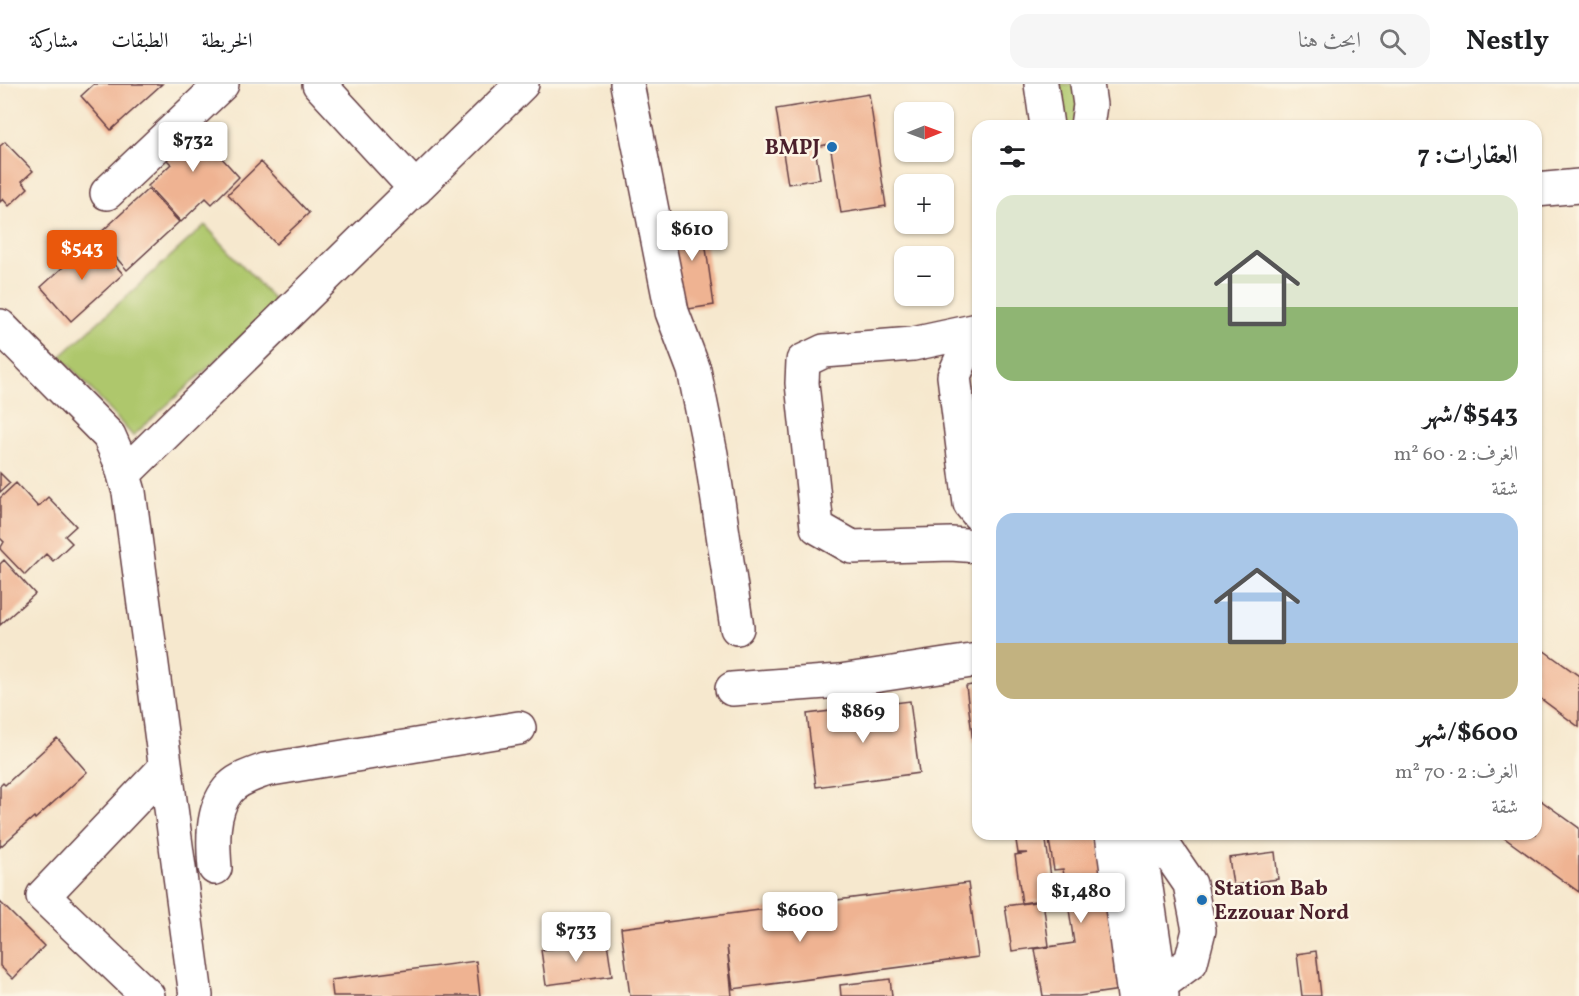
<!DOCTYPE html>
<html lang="ar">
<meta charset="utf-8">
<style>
:root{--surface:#fff;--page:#f6f6f6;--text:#202124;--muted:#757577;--line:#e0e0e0;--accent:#ea580c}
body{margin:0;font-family:Vollkorn,Amiri,serif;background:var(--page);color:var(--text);direction:rtl;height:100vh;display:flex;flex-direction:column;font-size:22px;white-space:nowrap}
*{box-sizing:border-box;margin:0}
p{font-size:20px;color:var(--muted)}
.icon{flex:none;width:33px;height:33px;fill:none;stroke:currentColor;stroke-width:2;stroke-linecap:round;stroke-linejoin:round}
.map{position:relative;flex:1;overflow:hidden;direction:ltr}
.side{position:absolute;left:972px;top:36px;width:570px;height:720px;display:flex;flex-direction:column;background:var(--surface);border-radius:18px;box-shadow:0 2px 4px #0004;direction:rtl}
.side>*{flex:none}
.needle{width:39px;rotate:89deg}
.controls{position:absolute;left:894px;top:18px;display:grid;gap:12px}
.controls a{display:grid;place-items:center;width:60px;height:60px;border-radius:12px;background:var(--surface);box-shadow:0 2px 4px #0004;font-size:30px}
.price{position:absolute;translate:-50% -51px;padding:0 14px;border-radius:6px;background:#fff;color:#222;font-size:20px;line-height:39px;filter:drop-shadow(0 2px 3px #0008)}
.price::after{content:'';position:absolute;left:50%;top:36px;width:18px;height:14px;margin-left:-9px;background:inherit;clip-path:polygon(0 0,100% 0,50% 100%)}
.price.active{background:var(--accent);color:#fff}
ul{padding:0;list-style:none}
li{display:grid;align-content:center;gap:12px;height:318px;padding:0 24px}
li span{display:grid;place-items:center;height:186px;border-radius:18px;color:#555}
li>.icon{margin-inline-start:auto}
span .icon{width:108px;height:108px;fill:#fffc;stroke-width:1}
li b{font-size:26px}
h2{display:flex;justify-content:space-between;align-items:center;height:72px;padding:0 24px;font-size:26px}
header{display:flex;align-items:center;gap:36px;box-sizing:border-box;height:84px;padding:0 30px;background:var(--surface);border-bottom:2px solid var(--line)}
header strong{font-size:28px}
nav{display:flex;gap:33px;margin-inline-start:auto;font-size:21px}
.search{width:420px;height:54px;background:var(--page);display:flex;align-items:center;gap:15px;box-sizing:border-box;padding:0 21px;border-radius:18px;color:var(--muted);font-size:22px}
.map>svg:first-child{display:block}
</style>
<header>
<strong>Nestly</strong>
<div class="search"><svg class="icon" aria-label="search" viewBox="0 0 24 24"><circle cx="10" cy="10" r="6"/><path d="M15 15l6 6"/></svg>ابحث هنا</div>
<nav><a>الخريطة</a><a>الطبقات</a><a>مشاركة</a></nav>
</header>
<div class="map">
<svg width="1579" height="912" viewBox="0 0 1579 912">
<rect width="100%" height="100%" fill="#fcf5e5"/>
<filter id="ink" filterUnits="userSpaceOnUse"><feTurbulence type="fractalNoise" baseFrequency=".0167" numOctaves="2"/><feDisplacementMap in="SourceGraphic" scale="12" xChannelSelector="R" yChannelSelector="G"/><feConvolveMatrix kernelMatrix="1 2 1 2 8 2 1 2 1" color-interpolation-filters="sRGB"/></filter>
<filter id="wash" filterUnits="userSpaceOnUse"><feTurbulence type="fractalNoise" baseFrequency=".008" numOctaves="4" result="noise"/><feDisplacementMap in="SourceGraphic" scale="24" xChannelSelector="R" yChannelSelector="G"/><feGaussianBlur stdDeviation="1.35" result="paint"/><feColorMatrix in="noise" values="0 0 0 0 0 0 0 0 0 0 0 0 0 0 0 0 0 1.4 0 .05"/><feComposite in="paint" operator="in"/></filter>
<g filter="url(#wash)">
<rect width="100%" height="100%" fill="#f6e8ce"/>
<path fill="#aec76c" stroke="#7c734c" stroke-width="1.5" d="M1051 0H1081L1077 42H1057Z
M205 141 278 220 133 352 61 272Z"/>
<g id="blocks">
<path fill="#efb392" d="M94 0H162L111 46 81 12Z
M869 10 886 122 841 129 830 60 815 63 820 95 788 100 776 25Z
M190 42 200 52 207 46 225 65 219 71 239 93 212 120 206 114 181 138 148 102 171 80 161 70Z
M5 58 33 87 22 97 28 104 9 122 3 115 0 118V62Z
M261 78 309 129 276 160 228 110Z
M148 105 179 138 127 186 97 152Z
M701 129 714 221 682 226 670 134Z
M93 156 123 190 71 237 41 203Z
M0 389 10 399 0 408Z
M16 399 38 423 48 413 76 442 65 452 72 459 53 477 46 470 25 491 0 465 4 458 0 454V414Z
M4 476 35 510 0 541V480Z
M1536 561 1579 592V643L1536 611Z
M978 600V658H973L966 602Z
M910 617 919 689 816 703 807 630Z
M57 654 87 688 35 735 34 733 0 763V702L3 699 5 701Z
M1536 713 1579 744V808L1499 750H1536Z
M1015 750H1045L1054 814 1022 819 1015 771 1028 769H1018Z
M1048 750H1098L1120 906 1079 912H1043L1035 865 1074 859 1063 785 1054 786Z
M1275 768 1278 795 1233 801 1229 774Z
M968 799 978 873 733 905 727 862 732 912H630L621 844Z
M1043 817 1049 862 1012 867 1005 822Z
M0 818 44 862 13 895 0 882Z
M607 858 612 892 546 901 541 866Z
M1316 867 1321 912H1302L1297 870Z
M476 877 480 912H333L331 896Z
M890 895 892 912H841L840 901Z"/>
</g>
</g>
<g filter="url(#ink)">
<use href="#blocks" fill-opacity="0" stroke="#643d43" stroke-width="1.5"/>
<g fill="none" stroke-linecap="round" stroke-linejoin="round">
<g stroke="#643d43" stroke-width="36">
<path id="minor" d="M319 0 416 105
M627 0 672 228 694 286 711 370 737 544
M1536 106 1579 102
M107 109 222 0
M0 242 109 352 120 377 129 408 196 912
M978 246 913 260 824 267 803 277 802 299 817 443 852 463 951 460 978 462
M978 254 964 269 954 292 970 420 978 430
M124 390 522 0
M732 605 840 597 978 576
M1149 750 1168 768 1190 800 1199 846 1191 878 1160 901
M215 784C213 760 211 727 228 706 237 695 252 691 265 686L519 644
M148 912 43 812 165 684"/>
</g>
<g stroke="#643d43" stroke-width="36">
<path id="highway" d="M1041 0 1047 42
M1087 42 1090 21 1087 0
M1112 750 1134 912
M1138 750 1162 912"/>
</g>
<use href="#minor" stroke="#fff" stroke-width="33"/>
<use href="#highway" stroke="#fff" stroke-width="33"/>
</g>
</g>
<g fill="#1f6fb2" stroke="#fcf5e5" stroke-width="2">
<circle cx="832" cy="63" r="6"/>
<circle cx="1202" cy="816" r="6"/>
</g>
<g text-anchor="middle" stroke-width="5" stroke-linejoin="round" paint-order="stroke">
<g font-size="21" font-weight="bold" fill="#4a1f2b" stroke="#fcf5e5" text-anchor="end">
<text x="820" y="70">BMPJ</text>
<text x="1214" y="811" text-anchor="start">Station Bab<tspan x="1214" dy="24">Ezzouar Nord</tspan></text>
</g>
</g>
</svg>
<div class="controls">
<a><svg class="needle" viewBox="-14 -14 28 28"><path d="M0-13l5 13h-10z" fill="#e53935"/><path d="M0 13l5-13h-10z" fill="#757577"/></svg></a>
<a>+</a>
<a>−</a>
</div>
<b class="price" style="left:193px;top:89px">$732</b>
<b class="price" style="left:692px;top:178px">$610</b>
<b class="price active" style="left:82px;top:197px">$543</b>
<b class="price" style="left:863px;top:660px">$869</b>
<b class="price" style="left:1081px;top:840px">$1,480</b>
<b class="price" style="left:800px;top:859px">$600</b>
<b class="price" style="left:576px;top:879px">$733</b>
<section class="side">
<h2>العقارات: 7<svg class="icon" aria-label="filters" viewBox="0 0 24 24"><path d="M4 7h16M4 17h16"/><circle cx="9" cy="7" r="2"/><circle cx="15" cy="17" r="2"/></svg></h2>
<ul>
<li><span style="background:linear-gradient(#dfe7d0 60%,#8fb573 0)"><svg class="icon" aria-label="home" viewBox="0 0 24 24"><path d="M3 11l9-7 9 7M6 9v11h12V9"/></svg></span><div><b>$543/شهر</b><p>الغرف: 2 · 60 m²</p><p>شقة</p></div></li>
<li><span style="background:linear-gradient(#a9c7e8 70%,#c2b280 0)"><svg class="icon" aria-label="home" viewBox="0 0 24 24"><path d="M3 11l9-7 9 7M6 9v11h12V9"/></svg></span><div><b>$600/شهر</b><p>الغرف: 2 · 70 m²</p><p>شقة</p></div></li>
</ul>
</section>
</div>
